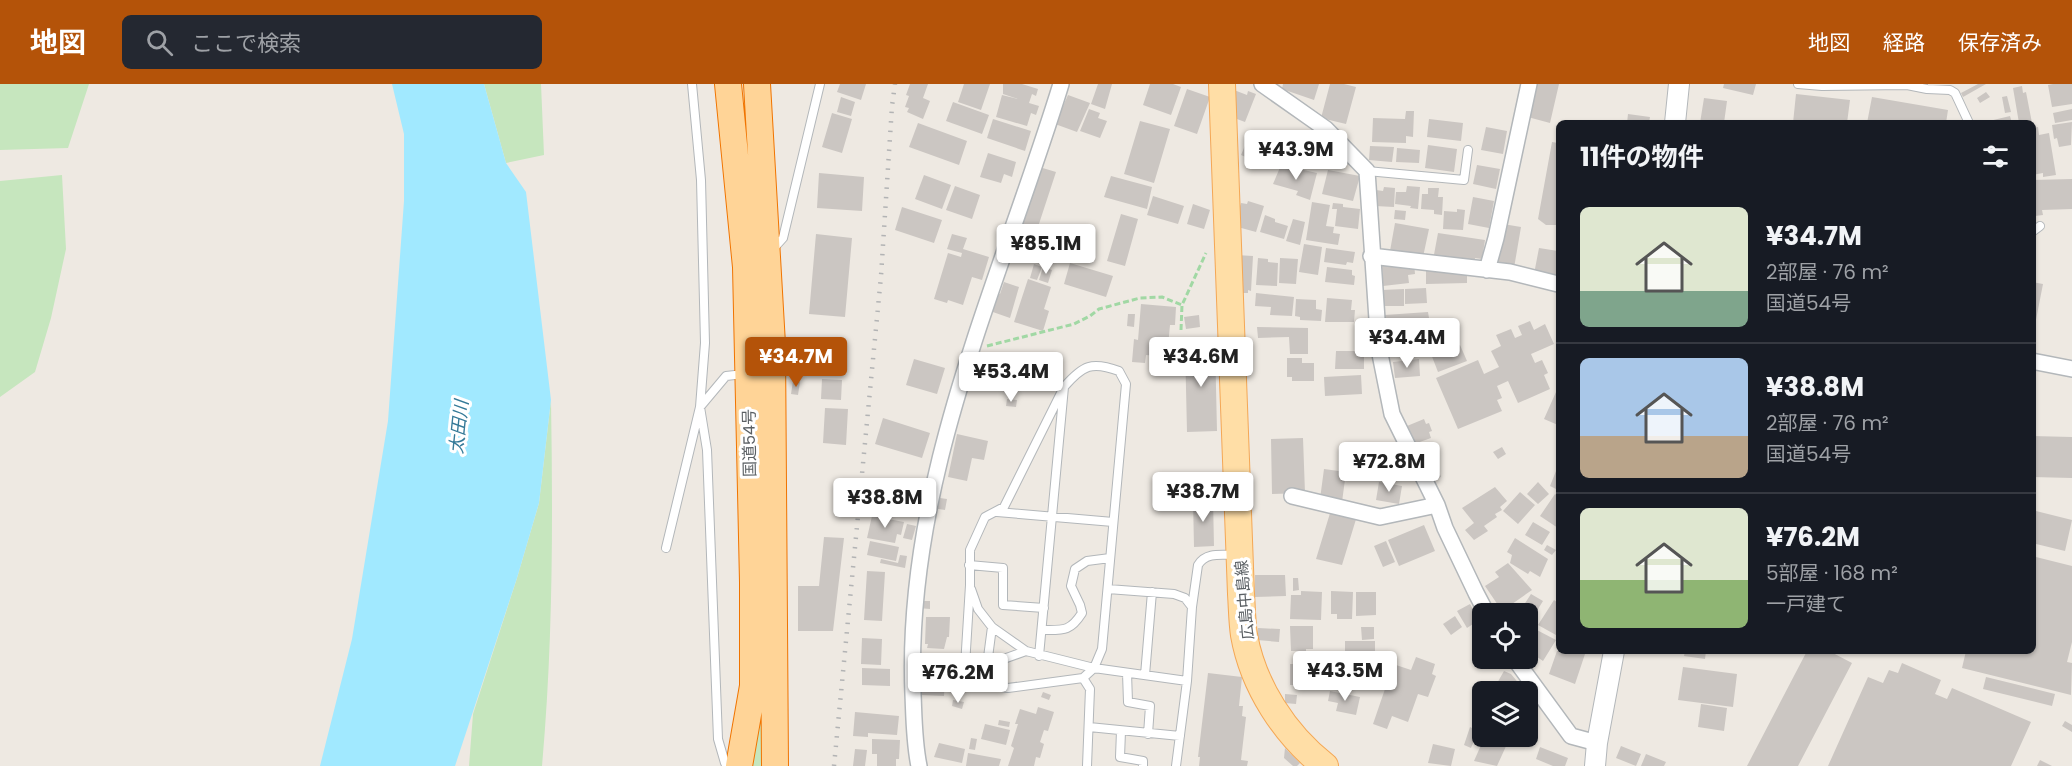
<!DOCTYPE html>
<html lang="ja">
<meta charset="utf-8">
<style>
:root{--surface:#171b24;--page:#242831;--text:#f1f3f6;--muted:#9ea1a6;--line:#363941;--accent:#b45309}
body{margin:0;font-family:Poppins,"Noto Sans JP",sans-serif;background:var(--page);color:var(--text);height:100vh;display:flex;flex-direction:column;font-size:22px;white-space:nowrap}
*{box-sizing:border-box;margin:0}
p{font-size:20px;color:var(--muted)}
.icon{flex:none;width:33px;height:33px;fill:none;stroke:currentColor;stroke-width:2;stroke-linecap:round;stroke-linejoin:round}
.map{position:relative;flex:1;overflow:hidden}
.details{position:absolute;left:1556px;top:36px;width:480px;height:534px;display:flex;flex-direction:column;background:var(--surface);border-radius:9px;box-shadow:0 2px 4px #0004}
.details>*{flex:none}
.fabs{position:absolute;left:1472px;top:519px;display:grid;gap:12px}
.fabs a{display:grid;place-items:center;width:66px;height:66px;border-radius:9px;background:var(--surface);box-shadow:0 2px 4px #0004;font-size:30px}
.price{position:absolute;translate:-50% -51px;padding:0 14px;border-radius:6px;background:#fff;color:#222;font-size:20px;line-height:39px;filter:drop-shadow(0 2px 3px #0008)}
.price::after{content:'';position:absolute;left:50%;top:36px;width:18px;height:14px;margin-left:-9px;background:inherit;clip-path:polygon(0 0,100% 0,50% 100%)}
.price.selected{background:var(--accent);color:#fff}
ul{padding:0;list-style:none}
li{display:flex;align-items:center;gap:18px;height:150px;padding:0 24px}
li+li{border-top:2px solid var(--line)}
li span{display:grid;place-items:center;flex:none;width:168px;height:120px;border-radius:9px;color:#555}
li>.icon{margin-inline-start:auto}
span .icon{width:72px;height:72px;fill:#fffc;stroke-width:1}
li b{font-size:26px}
h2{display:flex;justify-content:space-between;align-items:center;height:72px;padding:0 24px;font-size:26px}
header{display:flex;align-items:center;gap:36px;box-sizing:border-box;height:84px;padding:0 30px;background:var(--accent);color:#fff}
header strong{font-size:28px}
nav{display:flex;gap:33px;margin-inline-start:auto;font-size:21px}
.search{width:420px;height:54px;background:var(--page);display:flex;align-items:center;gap:15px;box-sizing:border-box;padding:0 21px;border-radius:9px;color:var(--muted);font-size:22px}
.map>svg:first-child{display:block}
</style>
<header>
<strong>地図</strong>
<div class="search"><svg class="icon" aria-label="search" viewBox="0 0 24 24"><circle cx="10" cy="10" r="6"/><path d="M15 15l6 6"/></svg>ここで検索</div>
<nav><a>地図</a><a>経路</a><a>保存済み</a></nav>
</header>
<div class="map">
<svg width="2072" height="682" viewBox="0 0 2072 682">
<rect width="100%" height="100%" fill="#eee9e2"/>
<path fill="#c6e6be" d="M0 0H89L68 64 0 66Z
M484 0H541L544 71 506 79Z
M62 91 66 165 51 234 35 288 0 313V97Z
M551 316C553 438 553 560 542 682H469L473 630 517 494 539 419Z
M763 578 765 682H750Z"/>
<path fill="#a1e9ff" d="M392 0H484L506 79 526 108 551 316 539 419 517 494 455 682H320L352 555 388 337 404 117V50Z"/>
<path fill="#cbc6c2" d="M840 0H866L861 16 837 8Z
M910 0H928L923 14 930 17 923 35 907 28 909 24 905 23 909 12 906 11Z
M964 0H990L981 26 958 18Z
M1003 0H1022L1038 5 1036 12 1032 10 1029 19 1039 22 1036 31 1031 29 1027 42 996 33 1002 11 1018 15 1003 10Z
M1098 0H1112L1105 25 1091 20Z
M1150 0H1173L1181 3 1171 31 1143 21Z
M1283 0H1319L1314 16 1282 5Z
M1330 0H1344L1356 3 1346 40 1321 34Z
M1533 0H1559L1550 39 1524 32Z
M1724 0H1756L1753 11 1723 4Z
M1978 0H1986L1963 13 1961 9Z
M2053 0H2072V20L2052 23 2048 1Z
M2022 2 2023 9 2026 8 2032 39H2019L2013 4Z
M1187 5 1210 13 1197 50 1174 42Z
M1234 6 1247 11 1248 7 1256 10 1245 38 1229 32 1236 15 1231 13Z
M1986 8 1990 13 1980 19 1977 14Z
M1796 10 1850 16 1847 39H1793Z
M1068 11 1090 19 1077 48 1055 40Z
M2007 12 2011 28 2005 29 2002 13Z
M841 13 855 18 851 32 837 28Z
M1872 13 1948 26 1946 39H1867Z
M1704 14 1727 17 1724 39H1700Z
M953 18 989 31 982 50 946 37Z
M1089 25 1100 29 1098 34 1107 37 1100 54 1080 47Z
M2072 25V36L2055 39 2053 29Z
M1406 27H1414L1413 53 1406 52V59L1372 58 1373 34 1405 35Z
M832 29 852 35 842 69 822 63Z
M1628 30 1650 33 1649 39H1627Z
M2010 32 2012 39H1985V38Z
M993 35 1031 47 1025 67 987 54Z
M1429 35 1463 39 1461 57 1427 53Z
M1140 37 1170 45 1154 99 1124 90Z
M2072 38 2071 61 2059 63 2057 54 2054 55 2052 41Z
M918 39 967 57 959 81 909 63Z
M1486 43 1507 47 1503 70 1481 66Z
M2038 43 2039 51 2049 49 2056 91 2043 93V89L2032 91V44Z
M1249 52 1272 62 1264 81 1241 71Z
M1552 58 1558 59V141H1546L1538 135Z
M1428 61 1457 65 1454 88 1425 84Z
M1370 62 1394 63 1392 78 1369 76Z
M1397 64 1420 66 1419 79 1396 78Z
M988 69 1016 78 1012 93 1004 90 1001 99 980 93Z
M1281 81 1317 89 1310 116 1296 111 1298 107 1273 100Z
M1477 81 1500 85 1496 105 1473 100Z
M1036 82 1056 88 1035 152 1015 146Z
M1328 86 1360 92 1353 117 1322 110Z
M819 89 864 93 862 127 817 124Z
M924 91 951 101 942 125 915 115Z
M1111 92 1152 103 1147 125 1104 113Z
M2072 95V125L2042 126 2043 131 2035 132 2034 127H2032V96Z
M955 102 980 111 972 135 946 126Z
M1407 102 1420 103 1418 125 1410 124 1411 122 1395 120 1396 108H1406Z
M1384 103 1395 104 1394 123 1375 122 1376 106 1383 107Z
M1428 104H1439L1438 113H1443L1442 131 1434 130V126L1421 125 1422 110H1428Z
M1153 112 1184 122 1178 140 1147 131Z
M1473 113 1494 117 1489 144 1468 140Z
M1248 117 1264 122 1256 148 1234 142 1241 119 1247 120Z
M1312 118 1330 121 1326 142 1334 143 1333 149 1340 150 1338 161 1306 156Z
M1333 119 1343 120V123L1360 125 1358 145 1335 142 1337 125H1332Z
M1193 120 1210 126 1204 145 1187 140Z
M902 123 942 136 934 159 895 146Z
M1457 125 1465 126 1463 146 1443 145 1444 127 1457 128Z
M1395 126 1406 127 1405 136 1394 135Z
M1121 130 1138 135 1125 182 1107 177Z
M1265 131 1275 135V138L1288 142 1284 155 1260 148Z
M1293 135 1305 138 1300 161 1286 157Z
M1395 139 1429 145 1423 173 1390 167Z
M1497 139 1521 143 1514 184 1490 180Z
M1438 149 1485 156 1482 175 1475 174 1474 183 1433 176Z
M816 150 852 154 845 233 809 230Z
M952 150 967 154 963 165 989 173 982 196 972 193 963 221 948 216 947 219 934 215 948 169 961 173 962 169 947 165Z
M1304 160 1322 163 1318 191 1299 188Z
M1326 164 1355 168 1353 179 1347 178 1346 181 1324 178Z
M1539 164 1558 167V191L1551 190V193L1534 190Z
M1236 171 1253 172 1251 207 1248 206V209H1237Z
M1258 174 1268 175V178L1278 179 1277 202 1256 201Z
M1280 174 1298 175 1296 200 1279 199Z
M1414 178 1415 190 1408 191 1409 199 1383 202 1382 180Z
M1070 179 1113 192 1106 213 1064 200Z
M1034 180 1042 183 1037 196 1030 194Z
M1043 183 1052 186 1048 199 1039 196Z
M1327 183 1352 186V191L1355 192 1354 201 1325 198Z
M1426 186H1467V199L1426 200Z
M1028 195 1051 203 1044 225 1049 227 1043 247 1014 238Z
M1004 198 1019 203 1010 234 990 227 996 209 1000 210Z
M2032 198 2043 200 2034 246H2032Z
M1426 204 1427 219 1405 220V205Z
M1404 205V222H1383L1382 206Z
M1256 209 1294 213 1292 232 1270 231 1271 223 1255 222Z
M1327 214 1352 216 1351 226H1355L1354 238H1325Z
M1296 215 1316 216V225L1322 226 1321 237 1300 236V233L1295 232Z
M1141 220 1176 223 1175 241H1170L1167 273 1146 271 1145 279 1132 278 1134 255 1138 256Z
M1428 228 1430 240 1424 241 1426 262 1389 265 1385 231Z
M1128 230H1135L1134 243 1127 242Z
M1199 231 1200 243 1186 245 1184 233Z
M1530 237 1534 246 1545 240 1554 260 1531 270 1535 279 1542 276 1548 289 1544 291 1550 305 1518 319 1508 297 1497 302 1502 314 1497 316 1502 327 1458 345 1436 294 1478 276 1484 290 1499 283 1491 267 1501 262 1496 251 1511 245 1515 254 1522 251 1518 242Z
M1257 243 1308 244V270H1290L1289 253 1258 254Z
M1215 260 1217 347 1187 348 1185 261Z
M1460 261 1467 277 1438 288 1431 270Z
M1336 267H1364V285H1335Z
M1040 269 1049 270 1047 282 1038 281Z
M1013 270 1030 272 1028 283 1037 285 1035 297H1031L1029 306 1010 303 1012 284 1007 283 1008 274 1013 275Z
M974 274 997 279 993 301 969 295Z
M1287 274H1302V279H1314V297H1292V293H1287Z
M914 275 945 284 937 310 906 301Z
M1419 275 1420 292 1395 294 1393 278Z
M1361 291 1362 310 1325 312 1324 293Z
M822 295 842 296 841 316 821 315Z
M793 297 800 298 798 311 791 310Z
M1556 308 1558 309V341L1544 335Z
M1007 315 1017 316 1016 323 1006 322Z
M825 324 848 325 846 361 823 359Z
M883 334 930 349 922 374 875 360Z
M1424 335 1426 340 1429 339 1432 347 1429 348 1431 354 1414 360 1407 342Z
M957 350 988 357 984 376 972 374 967 397 948 393Z
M2032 352 2072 353V394L2032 393Z
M1303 354 1305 409 1272 410 1271 355Z
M1502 363 1506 370 1498 375 1493 368Z
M1437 381 1441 393 1429 397 1424 385Z
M1558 382V406L1550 402Z
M1324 385 1346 388 1342 418 1320 415Z
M1379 398 1402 402 1399 420 1376 416Z
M1538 398 1549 410 1538 420 1527 410Z
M1495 403 1507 417 1500 423 1502 426 1495 430 1497 433 1484 442 1488 447 1474 456 1465 446 1474 439 1462 424Z
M1520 408 1535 421 1518 440 1503 427Z
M1555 410 1558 412V444L1540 432Z
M933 413 947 415 945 426 932 424Z
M1193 415H1213L1214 462 1194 463Z
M1331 426 1357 432 1342 481 1316 475Z
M2032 426 2072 436 2065 467 2032 459Z
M872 432 904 438 901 451 897 450 895 459 867 454Z
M1533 438 1550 448 1542 461 1525 451Z
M907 440 916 442 912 456 903 454Z
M1424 441 1435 467 1399 482 1388 456Z
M824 453 844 454 833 547H798V502H819Z
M1515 454 1548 475 1540 493 1530 487 1528 490 1510 479 1512 471 1507 468Z
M870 457 899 463 896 477 867 471Z
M1386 457 1395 478 1383 483 1374 462Z
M1547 461 1556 466 1552 471 1544 466Z
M900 471 907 472 905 484 880 479 881 475 898 479Z
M2032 472 2072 482V558L2067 578 2072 579 2071 611 1962 584 1966 567H2032Z
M1508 479 1532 506 1502 527 1485 502 1499 493 1495 488Z
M867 487 885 488 882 537 864 536Z
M1255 491H1285L1286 512 1255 513Z
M1293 494H1298L1299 506 1293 507Z
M1301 507 1322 508 1321 536 1290 535 1291 511H1301Z
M1331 507 1353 508 1352 535H1337V530H1331Z
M1356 508H1376V531L1356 532Z
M1531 510 1543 517 1527 543V530H1518Z
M1554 516 1558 519V547L1556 551 1538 541Z
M918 517H930V525L918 524Z
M1470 520 1479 536 1467 544 1457 527Z
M1455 532 1462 543 1451 551 1443 540Z
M926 533H950L949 553H947L944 565 927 564 928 560H925Z
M1290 542H1313V565H1306V567H1291Z
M1361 543H1374V555L1362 556Z
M1258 544 1280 545 1279 558 1257 556Z
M1533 544 1556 556 1543 577 1527 566V553Z
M862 554 882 555 881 581 861 580Z
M1345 557H1375V574H1345Z
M1557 567H1586L1575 600 1549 590Z
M1685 567H1706L1705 575 1684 572Z
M1807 567H1829L1852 579 1798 682H1747Z
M1416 573 1435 580 1432 590 1436 592 1428 613 1418 610 1408 638 1392 632 1387 645 1373 640 1385 605 1378 603 1387 578 1411 586Z
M1902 579 1941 596 1935 610 1947 615 1952 604 2031 638 2011 682H1828L1868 593 1883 599 1889 586 1898 589Z
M1290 580H1312V601H1290Z
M1339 580H1361V600H1339Z
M1683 583 1737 590 1733 623 1678 616Z
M862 584 890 585V602L862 601Z
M1504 587 1511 590 1526 608H1492Z
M1208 589 1242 593 1239 622H1243L1242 632 1246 633 1241 676 1248 677 1247 682H1199L1200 673H1198Z
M1986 593 2055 610 2052 622 1983 605Z
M932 594 945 595 944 612 921 611 922 597H932Z
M1330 607 1360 613 1356 631 1336 627 1338 619 1328 617Z
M1043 608 1051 611 1049 616 1041 613Z
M1527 609 1538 622 1527 634Z
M1285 610 1297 611 1296 620 1285 619Z
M953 616 964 618 962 625 952 622Z
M1701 620 1727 624 1724 647 1698 643Z
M1038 623 1054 628 1048 647 1044 646 1040 658 1044 660 1040 674 1036 673 1034 682H1008L1014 664 1011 662 1018 640H1015L1020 625 1036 630Z
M855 628 899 632 897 651 868 649V653L853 652Z
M999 636 1010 638 1009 643 998 641Z
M2065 637 2072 641V648L2062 642Z
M985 640 1010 646 1006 661 981 655Z
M1470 643 1478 647 1471 664 1464 661Z
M1485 652H1493L1507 660 1497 682 1474 677Z
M971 654 977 655 975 666 969 665Z
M872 655 900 656 899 675H896V682H877V670H872Z
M939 659 965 665 962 679 934 673Z
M1433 660 1455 665 1451 682 1428 679Z
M1621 662 1641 670 1636 682 1616 674Z
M1540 663 1568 674 1565 682H1553L1536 675Z
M1285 664 1300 679 1297 682H1293L1284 674Z
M855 665 867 666 865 682H853Z
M968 669 1001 675 999 682H966Z
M1646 670 1666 678 1664 682H1641Z
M2040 676 2052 682H2037Z"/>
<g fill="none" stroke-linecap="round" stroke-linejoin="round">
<g stroke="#b3b7ba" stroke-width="10">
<path id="service" d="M1798 0 1822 2 1907 1 1927 5 1950 6 1955 9 1969 39
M1367 87 1464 96 1468 66
M2032 148 2040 142
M774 164 783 154 820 0
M997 428 1113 438
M666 464 700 323 705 259 701 96 692 0
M969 481 1003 484V521L1044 524
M971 505 978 525 992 543 1026 567 1094 584 1187 597
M1108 505 1174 510 1185 514 1192 523 1187 597 1176 682
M1192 523 1198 481C1206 468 1221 471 1235 471
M992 543 987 581 1026 567
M1042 546C1063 546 1070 548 1082 529L1080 521 1071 502 1075 485 1087 477 1110 474
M1039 572 1064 303C1083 281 1092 277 1119 287L1126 300 1102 565 1094 584 1083 594 1008 604 973 599 965 582 970 501V466L985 433 1004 423 1064 303
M1127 589 1128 618 1150 622 1148 650
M1145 591 1152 508
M1083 594 1090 605 1087 682
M1089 643 1180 652
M1121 647 1120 673 1143 677V682
M725 679 718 655 707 366 700 323 726 292 744 290"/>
</g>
<g stroke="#b3b7ba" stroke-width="18">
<path id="minor" d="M1262 0 1326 45 1367 87 1379 265 1392 330 1437 421 1445 444 1476 509 1487 530
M1371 172 1510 188 1558 200
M1487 186 1496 154 1529 0
M2032 277 2072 285
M1292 412 1380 433 1437 421
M1514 574 1571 652 1597 659
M919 682C914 658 914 634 913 610 904 397 1000 199 1061 0"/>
</g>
<g stroke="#b3b7ba" stroke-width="22">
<path id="tertiary" d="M1675 39 1679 0
M1595 682 1597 659 1614 567"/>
</g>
<g stroke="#f4a755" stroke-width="28">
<path id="primary" d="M1222 0 1241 510C1242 524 1242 538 1244 551 1253 602 1285 651 1325 682"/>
</g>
<g stroke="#f07400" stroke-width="28">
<path id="trunk" d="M728 0 746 183 753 498V602L739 682
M757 0 772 260 775 682"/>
</g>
<path stroke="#a1d8a4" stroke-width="3" stroke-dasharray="6 3" stroke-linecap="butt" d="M1181 246 1182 221 1206 169
M987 262 1074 240 1090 232 1099 225 1140 214 1162 213 1182 221"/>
<use href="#service" stroke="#fff" stroke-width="8"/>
<use href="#minor" stroke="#fff" stroke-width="15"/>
<use href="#tertiary" stroke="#fff" stroke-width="20"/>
<use href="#primary" stroke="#ffdea6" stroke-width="26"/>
<use href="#trunk" stroke="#ffd497" stroke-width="26"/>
<path stroke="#b2b3b4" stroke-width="4.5" stroke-dasharray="1.5 8" stroke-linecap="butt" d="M834 682 881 192 892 22 895 0"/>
</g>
<g text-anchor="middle" stroke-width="6" stroke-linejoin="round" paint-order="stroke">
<g font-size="16" fill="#5b6064" stroke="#fff">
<text transform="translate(749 359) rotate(-91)" y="6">国道54号</text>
<text transform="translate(1244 516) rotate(-95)" y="6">広島中島線</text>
</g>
<g font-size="18" font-style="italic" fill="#357a98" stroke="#fff">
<text transform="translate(459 343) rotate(-84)" y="6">太田川</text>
</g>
</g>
</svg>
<div class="fabs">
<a><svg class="icon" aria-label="locate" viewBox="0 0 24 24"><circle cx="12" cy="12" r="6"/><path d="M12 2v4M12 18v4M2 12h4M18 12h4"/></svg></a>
<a><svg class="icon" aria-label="layers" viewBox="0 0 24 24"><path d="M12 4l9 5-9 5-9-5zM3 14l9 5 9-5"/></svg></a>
</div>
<b class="price" style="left:1296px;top:97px">¥43.9M</b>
<b class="price" style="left:1046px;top:191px">¥85.1M</b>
<b class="price" style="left:1407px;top:285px">¥34.4M</b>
<b class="price selected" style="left:796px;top:304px">¥34.7M</b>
<b class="price" style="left:1201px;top:304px">¥34.6M</b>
<b class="price" style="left:1011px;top:319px">¥53.4M</b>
<b class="price" style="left:1389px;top:409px">¥72.8M</b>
<b class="price" style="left:1203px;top:439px">¥38.7M</b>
<b class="price" style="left:885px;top:445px">¥38.8M</b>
<b class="price" style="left:1345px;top:618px">¥43.5M</b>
<b class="price" style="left:958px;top:620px">¥76.2M</b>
<section class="details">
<h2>11件の物件<svg class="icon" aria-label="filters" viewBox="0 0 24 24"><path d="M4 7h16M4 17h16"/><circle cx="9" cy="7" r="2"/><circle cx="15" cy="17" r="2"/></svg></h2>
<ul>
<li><span style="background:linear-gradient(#dfe7d0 70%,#7fa58c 0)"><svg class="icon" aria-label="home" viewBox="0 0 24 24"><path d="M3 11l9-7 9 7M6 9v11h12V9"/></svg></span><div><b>¥34.7M</b><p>2部屋 · 76 m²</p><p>国道54号</p></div></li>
<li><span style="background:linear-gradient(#a9c7e8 65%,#b9a48a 0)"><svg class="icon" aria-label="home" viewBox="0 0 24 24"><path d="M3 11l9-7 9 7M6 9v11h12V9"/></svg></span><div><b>¥38.8M</b><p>2部屋 · 76 m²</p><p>国道54号</p></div></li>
<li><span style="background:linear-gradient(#dfe7d0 60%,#8fb573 0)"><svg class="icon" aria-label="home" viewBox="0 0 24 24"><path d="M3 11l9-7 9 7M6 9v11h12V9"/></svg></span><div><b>¥76.2M</b><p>5部屋 · 168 m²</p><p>一戸建て</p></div></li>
</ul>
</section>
</div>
